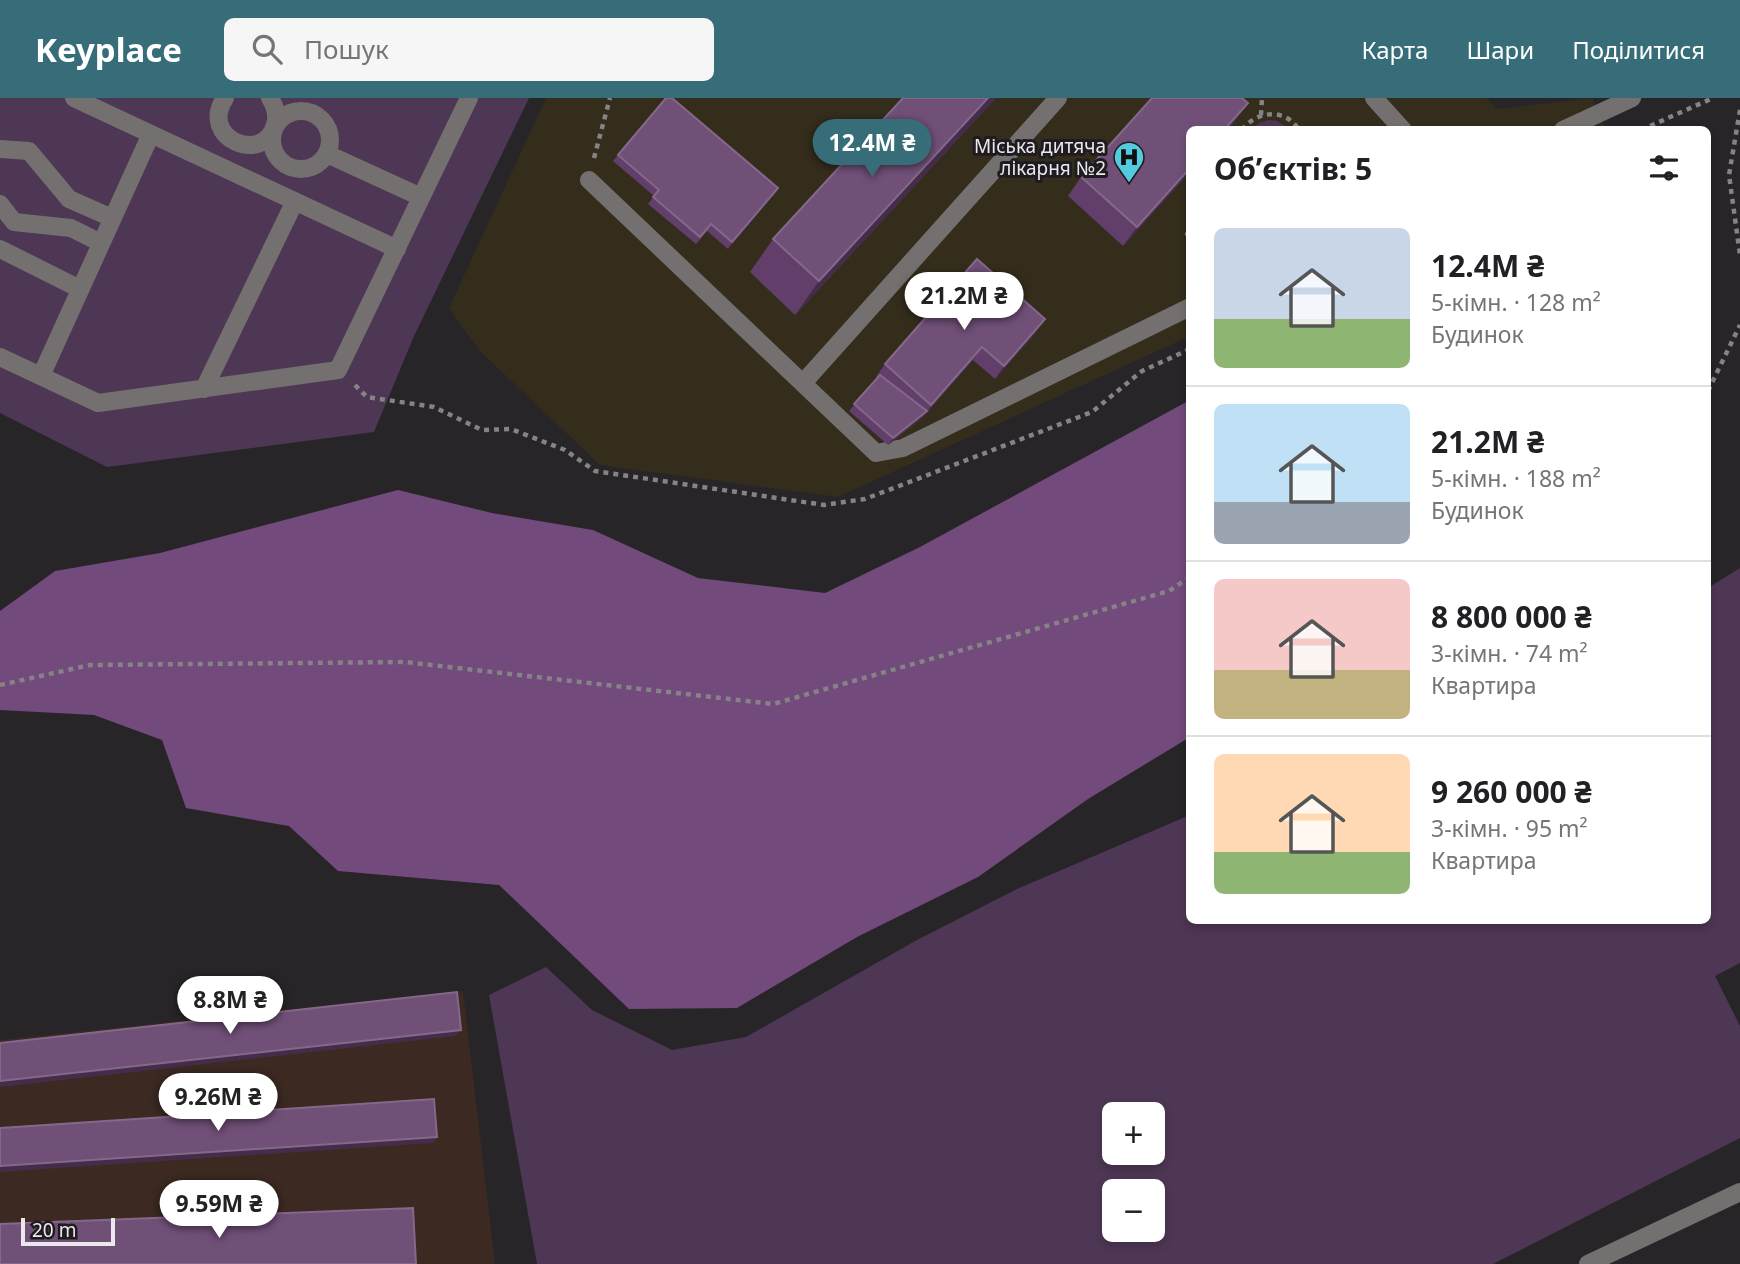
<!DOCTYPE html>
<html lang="uk">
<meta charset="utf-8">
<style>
:root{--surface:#fff;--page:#f6f6f6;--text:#202124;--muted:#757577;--line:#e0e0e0;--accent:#376d78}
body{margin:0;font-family:"Noto Sans",sans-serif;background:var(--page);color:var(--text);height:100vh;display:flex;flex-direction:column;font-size:26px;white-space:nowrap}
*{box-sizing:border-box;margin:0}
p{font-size:23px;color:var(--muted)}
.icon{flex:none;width:38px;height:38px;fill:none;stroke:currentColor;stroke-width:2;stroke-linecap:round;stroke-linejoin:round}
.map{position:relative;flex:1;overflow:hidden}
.drawer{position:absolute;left:1186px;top:28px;width:525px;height:798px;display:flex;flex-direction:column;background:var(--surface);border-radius:10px;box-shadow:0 4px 10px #0003}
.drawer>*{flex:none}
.tools{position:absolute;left:1102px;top:1004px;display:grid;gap:14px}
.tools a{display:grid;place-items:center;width:63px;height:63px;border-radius:10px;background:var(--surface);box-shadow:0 4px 10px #0003;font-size:35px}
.scale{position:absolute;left:21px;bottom:18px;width:94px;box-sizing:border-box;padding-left:7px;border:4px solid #eae8eb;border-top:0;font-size:19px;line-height:24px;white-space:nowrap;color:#eae8eb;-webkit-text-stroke:5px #1f1b20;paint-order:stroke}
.price{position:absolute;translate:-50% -60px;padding:0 16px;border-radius:24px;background:#fff;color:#222;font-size:23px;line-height:46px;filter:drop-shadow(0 2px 4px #0008)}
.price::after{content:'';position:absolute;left:50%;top:42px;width:21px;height:16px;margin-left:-10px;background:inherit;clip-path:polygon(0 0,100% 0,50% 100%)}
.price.on{background:var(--accent);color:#fff}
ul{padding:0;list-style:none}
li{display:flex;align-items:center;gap:21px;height:175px;padding:0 28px}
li+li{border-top:2px solid var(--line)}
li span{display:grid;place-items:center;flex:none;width:196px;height:140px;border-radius:10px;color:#555}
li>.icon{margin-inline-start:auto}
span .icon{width:84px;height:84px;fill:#fffc;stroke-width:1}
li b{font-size:30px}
h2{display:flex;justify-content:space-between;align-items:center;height:84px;padding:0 28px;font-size:30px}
header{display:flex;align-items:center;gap:42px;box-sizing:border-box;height:98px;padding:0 35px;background:var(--accent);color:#fff}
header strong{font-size:33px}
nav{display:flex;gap:38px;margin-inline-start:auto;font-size:24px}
.search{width:490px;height:63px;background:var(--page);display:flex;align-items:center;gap:18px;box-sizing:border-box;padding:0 24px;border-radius:10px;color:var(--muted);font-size:26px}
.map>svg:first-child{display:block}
</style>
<header>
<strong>Keyplace</strong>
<div class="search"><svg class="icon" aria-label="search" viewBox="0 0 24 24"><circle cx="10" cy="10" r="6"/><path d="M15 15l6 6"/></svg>Пошук</div>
<nav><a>Карта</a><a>Шари</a><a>Поділитися</a></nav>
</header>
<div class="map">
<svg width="1740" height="1166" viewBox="0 0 1740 1166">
<rect width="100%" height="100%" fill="#282529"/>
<path fill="#3b2922" d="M463 893 495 1166H0V942Z"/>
<path fill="#342d1c" d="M546 0H1486L1498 11 1592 0 1605 31 1190 32V238L838 399 600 367 480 253 449 210Z"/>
<path fill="#4e3754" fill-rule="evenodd" d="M0 0H529L414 238 374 334 107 369 0 315Z
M1269 22 1277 23 1290 31H1250L1261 24Z
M1740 470V865L1715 878 1740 928V1040L1493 1166H537L489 897 546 869 592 912 672 952 746 939 917 842 1017 791 1190 717V822H1708V490ZM1115 1017H1153V1055H1115ZM1115 1094H1153V1132H1115Z"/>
<path fill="#724a7b" d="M1190 302V639L1088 701 978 779 857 839 737 910 629 911 499 787 338 773 289 728 186 710 162 642 94 617 0 612V513L55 473 160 455 398 392 492 415 593 432 698 480 825 495 920 449Z"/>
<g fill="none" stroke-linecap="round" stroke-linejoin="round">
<path stroke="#858386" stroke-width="4.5" stroke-dasharray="5 5" stroke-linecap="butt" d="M1740 12 1729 77 1740 157
M1261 17 1262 0
M1242 32C1256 13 1285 9 1299 32
M1641 32 1713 0
M594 60 610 0
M1190 133 1187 136 1190 141
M355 287 367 299 434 309 482 332 511 331 565 352 595 373 824 407 865 401 1092 314 1142 273 1190 251
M1708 293 1740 227
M0 587 90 567 405 564 773 606 1169 493 1190 479"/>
<path stroke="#73706f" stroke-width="18" d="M74 0 397 151
M225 0C198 41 264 67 275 27 278 17 275 8 270 0
M1374 0 1403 32
M272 42a29 29 0 1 1 58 0a29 29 0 1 1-58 0Z
M1563 32 1632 0
M0 51 29 53 69 101 112 120
M327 56 421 99
M589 82 876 355 903 350 1190 209
M0 106 14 124 71 130 101 145
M0 151 80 191
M0 259 98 305 338 272 469 0
M41 278 151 36
M803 285 1058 0
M204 291 295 103
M1588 1166 1740 1094"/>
</g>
<path fill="#623e6b" d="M903 0H996L795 217 750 174 773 141Z
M1152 0H1242L1248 5 1228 32H1190V74L1123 148 1068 98 1081 79Z
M618 57 778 90 728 151 707 133 696 146 648 106 654 98 613 63Z
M1045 221 1036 234 995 281 973 262 922 320 888 347 849 313 877 281 876 279 885 266Z"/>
<path fill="#452c4b" d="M988 0H996L795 217 819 183Z
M1248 5 1235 24 1228 32H1224Z
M1190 70V74L1123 148 1137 129Z
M778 90 774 97 728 151 732 144Z
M1045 221 1036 234 995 281 1004 268Z
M982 249 973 262 922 320 888 347 893 340 927 313Z
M461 932 456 938 0 989V983Z
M437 1039 433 1045 0 1074V1068Z"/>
<path fill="#715078" stroke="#84688a" stroke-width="2" d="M666 0H672L778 90 732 144 711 126 700 139 653 99 659 92 618 57Z
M903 0H988L819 183 773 141Z
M1152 0H1242L1248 5 1224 32H1190V70L1137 129 1081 79Z
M977 161 1045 221 1004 268 982 249 931 307 885 266Z
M880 277 927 313 893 340 854 306Z
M457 894 461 932 0 983V945Z
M434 1001 437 1039 0 1068V1030Z
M413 1110 416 1166H0V1126Z"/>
<defs>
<g id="hospital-pin" transform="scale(1.575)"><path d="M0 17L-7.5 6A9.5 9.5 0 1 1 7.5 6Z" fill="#54cade" stroke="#1f1b20"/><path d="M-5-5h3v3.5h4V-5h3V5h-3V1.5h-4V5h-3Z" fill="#111"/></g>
</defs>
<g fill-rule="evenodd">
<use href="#hospital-pin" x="1129" y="59"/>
</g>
<g text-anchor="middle" stroke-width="6" stroke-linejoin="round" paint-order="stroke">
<g font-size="19" fill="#eae8eb" stroke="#1f1b20" text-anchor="end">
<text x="1106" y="55">Міська дитяча<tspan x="1106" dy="22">лікарня №2</tspan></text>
</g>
</g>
</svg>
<div class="tools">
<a>+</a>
<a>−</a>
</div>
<div class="scale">20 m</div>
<b class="price on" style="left:872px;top:81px">12.4M ₴</b>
<b class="price" style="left:964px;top:234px">21.2M ₴</b>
<b class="price" style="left:230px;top:938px">8.8M ₴</b>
<b class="price" style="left:218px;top:1035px">9.26M ₴</b>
<b class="price" style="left:219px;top:1142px">9.59M ₴</b>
<section class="drawer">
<h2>Об’єктів: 5<svg class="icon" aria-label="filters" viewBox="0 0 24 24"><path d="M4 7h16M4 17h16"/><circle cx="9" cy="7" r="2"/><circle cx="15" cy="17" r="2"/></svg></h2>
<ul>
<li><span style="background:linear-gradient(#c9d6e8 65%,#8fb573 0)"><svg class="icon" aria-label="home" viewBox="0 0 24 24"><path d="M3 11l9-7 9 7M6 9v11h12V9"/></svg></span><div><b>12.4M ₴</b><p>5-кімн. · 128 m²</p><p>Будинок</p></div></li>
<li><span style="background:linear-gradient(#bfe0f5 70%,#9aa5b1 0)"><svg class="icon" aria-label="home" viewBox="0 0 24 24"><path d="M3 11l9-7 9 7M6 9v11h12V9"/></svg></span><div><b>21.2M ₴</b><p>5-кімн. · 188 m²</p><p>Будинок</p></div></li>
<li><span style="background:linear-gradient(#f6c9c9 65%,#c2b280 0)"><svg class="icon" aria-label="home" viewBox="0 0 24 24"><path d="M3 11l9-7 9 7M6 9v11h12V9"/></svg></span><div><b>8 800 000 ₴</b><p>3-кімн. · 74 m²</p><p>Квартира</p></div></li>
<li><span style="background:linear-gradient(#ffd9b3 70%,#8fb573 0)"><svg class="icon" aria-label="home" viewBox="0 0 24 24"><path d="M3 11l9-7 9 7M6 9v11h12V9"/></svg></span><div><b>9 260 000 ₴</b><p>3-кімн. · 95 m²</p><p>Квартира</p></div></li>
</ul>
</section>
</div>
